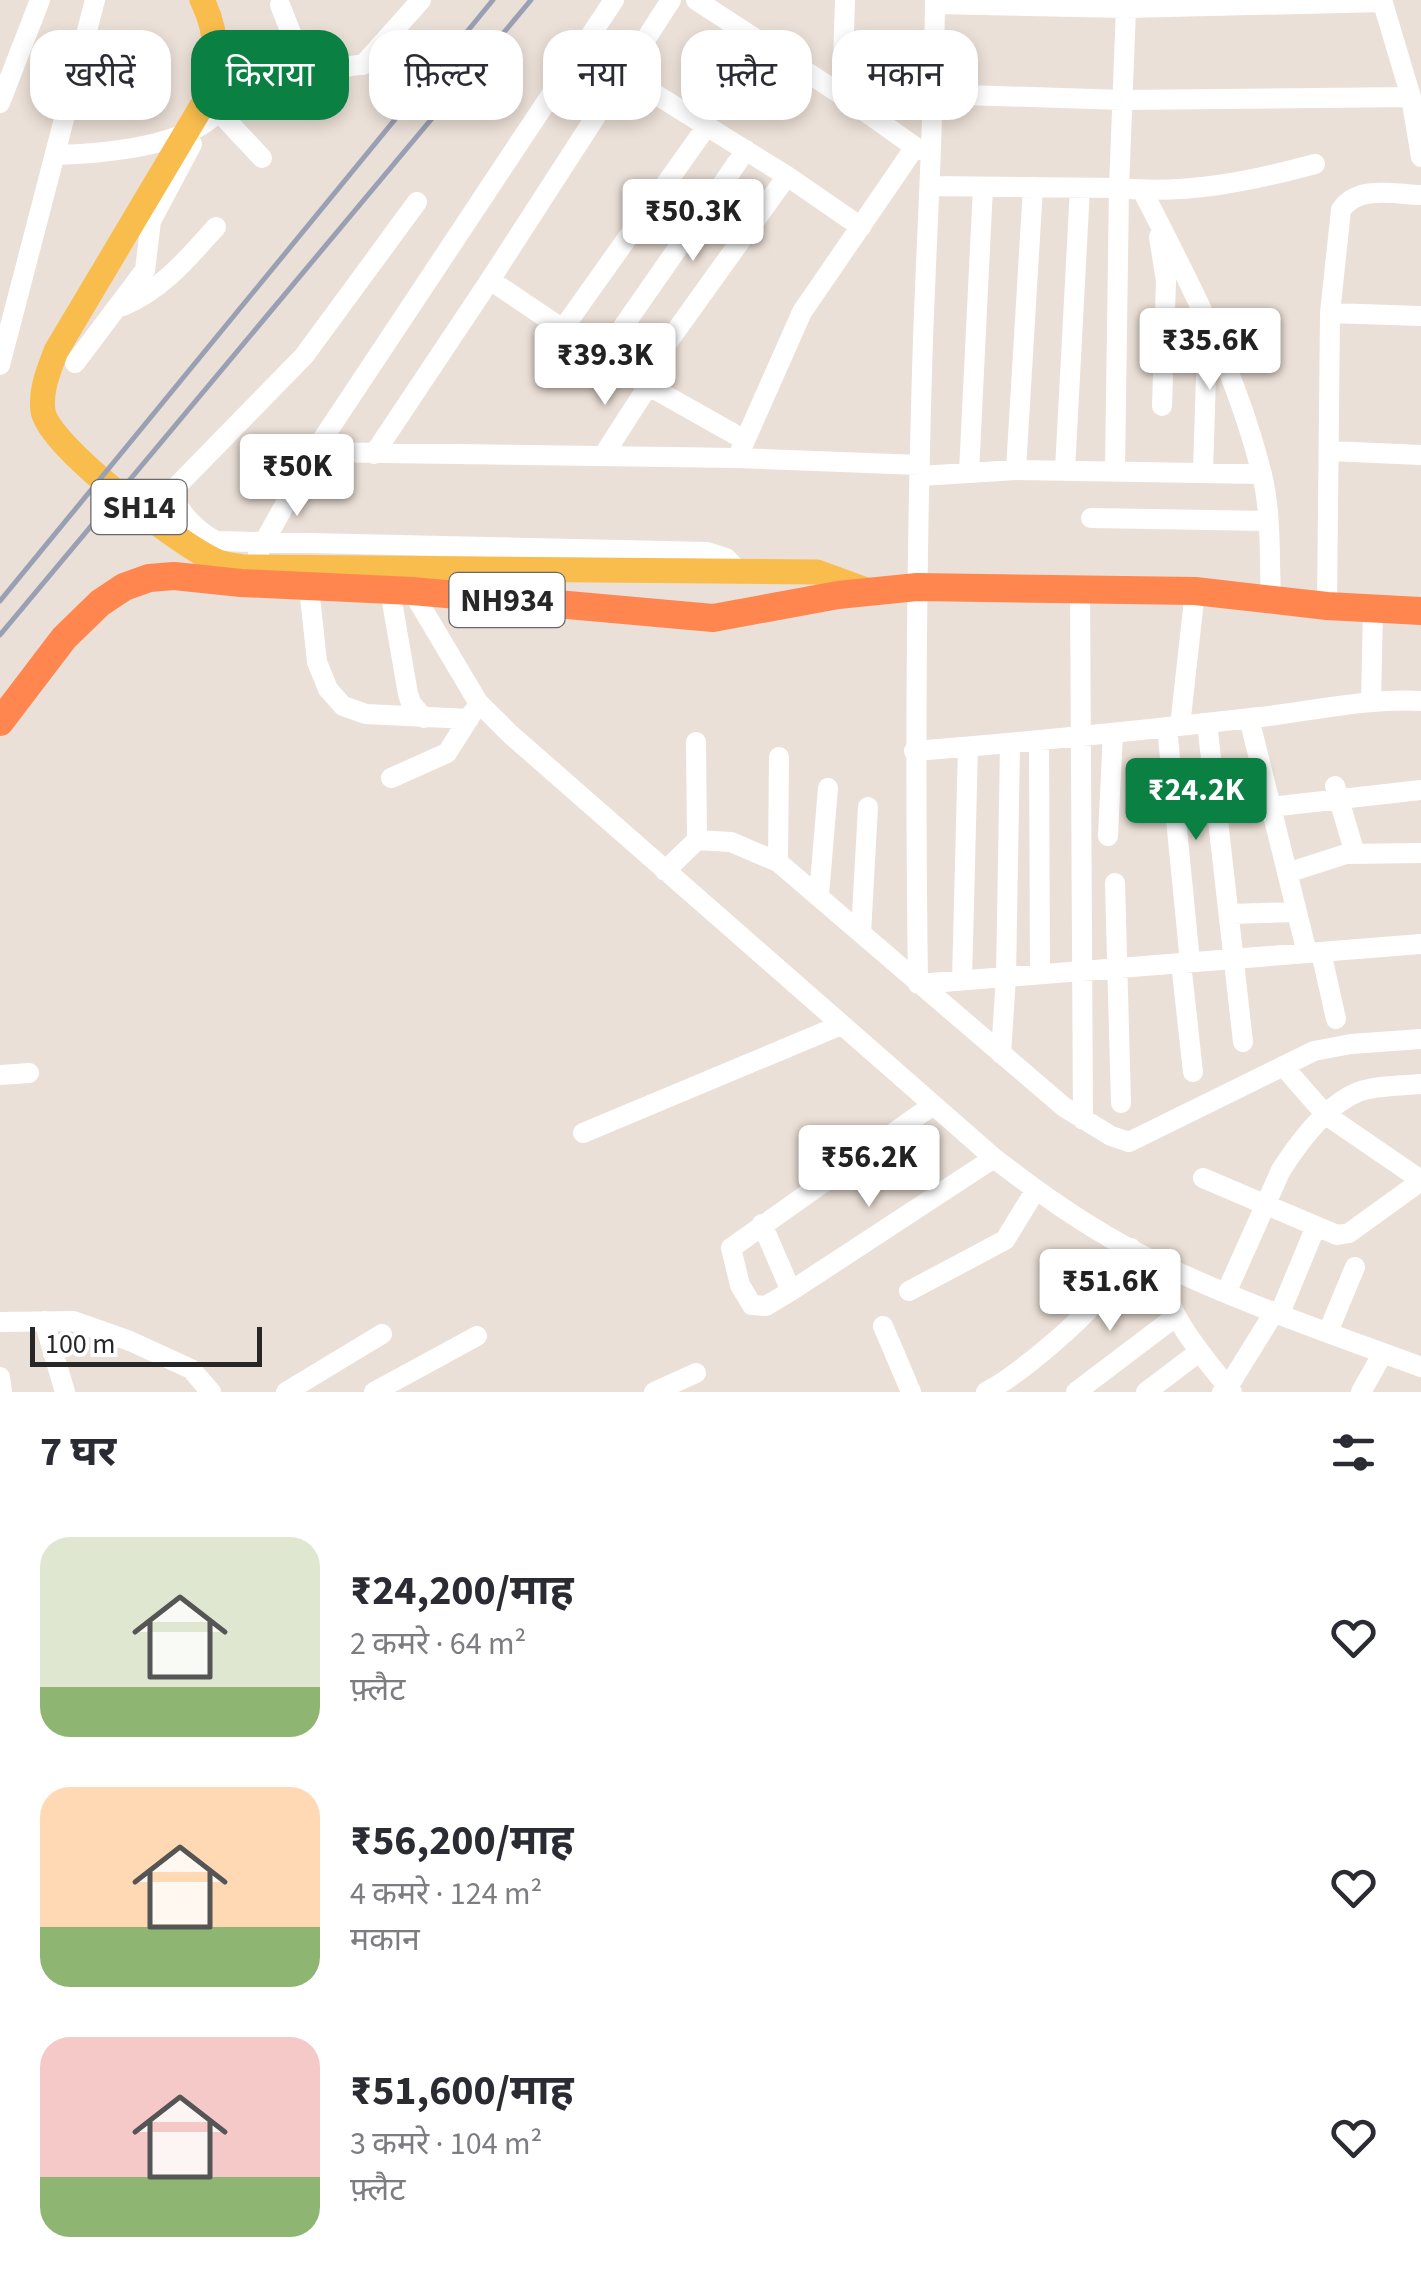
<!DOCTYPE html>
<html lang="hi">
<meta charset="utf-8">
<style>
:root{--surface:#fff;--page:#f7f7f7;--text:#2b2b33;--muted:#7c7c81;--accent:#0b8043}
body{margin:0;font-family:"Source Sans 3","Noto Sans Devanagari",sans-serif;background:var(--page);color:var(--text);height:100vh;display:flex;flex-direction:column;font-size:38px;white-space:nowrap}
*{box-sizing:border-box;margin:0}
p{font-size:32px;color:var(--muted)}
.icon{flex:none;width:55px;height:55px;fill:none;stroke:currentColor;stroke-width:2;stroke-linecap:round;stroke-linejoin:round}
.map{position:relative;height:1392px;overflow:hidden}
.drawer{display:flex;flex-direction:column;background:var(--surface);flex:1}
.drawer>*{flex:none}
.hud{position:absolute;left:30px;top:30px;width:1362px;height:90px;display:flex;gap:20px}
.scale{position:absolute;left:30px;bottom:25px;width:232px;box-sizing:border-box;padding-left:10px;border:5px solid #272727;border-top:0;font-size:28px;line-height:35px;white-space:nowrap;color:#272727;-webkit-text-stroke:8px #fff;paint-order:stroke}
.price{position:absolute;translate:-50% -85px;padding:0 22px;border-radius:10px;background:#fff;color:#222;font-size:32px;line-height:65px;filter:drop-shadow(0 2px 5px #0008)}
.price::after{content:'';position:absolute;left:50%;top:60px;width:30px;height:22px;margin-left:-15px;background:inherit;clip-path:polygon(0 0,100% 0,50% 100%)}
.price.current{background:var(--accent);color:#fff}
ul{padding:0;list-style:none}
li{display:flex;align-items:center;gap:30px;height:250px;padding:0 40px}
li span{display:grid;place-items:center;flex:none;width:280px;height:200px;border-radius:30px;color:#555}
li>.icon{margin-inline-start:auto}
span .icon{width:120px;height:120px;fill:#fffc;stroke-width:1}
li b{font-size:42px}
h2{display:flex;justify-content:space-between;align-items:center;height:120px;padding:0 40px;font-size:42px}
.chip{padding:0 35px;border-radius:30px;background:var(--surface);box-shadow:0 5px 15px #0003;font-size:35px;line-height:90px}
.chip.current{background:var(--accent);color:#fff}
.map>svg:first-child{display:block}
</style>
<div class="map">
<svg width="1421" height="1392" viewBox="0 0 1421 1392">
<rect width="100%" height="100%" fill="#ebe0d7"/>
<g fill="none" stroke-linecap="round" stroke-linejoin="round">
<path stroke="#fff" stroke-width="20" d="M696 0 842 95 915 147 925 151
M935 0C934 114 927 227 923 340 916 555 915 769 918 984L1421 944
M1382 0 1411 97 1421 157
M935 4 1126 8 1382 2
M280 5 308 76
M363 65 421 0
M623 74 787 176 861 227
M934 94 1123 100 1411 97
M842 95 845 0
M0 103 40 0
M218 111 262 158
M55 155C98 154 168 148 205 123 218 114 228 101 241 93 273 76 353 67 392 59
M930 186 1119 188 1126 8
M1142 190C1189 281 1236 371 1261 471 1272 512 1269 558 1271 600
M417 202 304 356 175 488 172 496C182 515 197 531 216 541L707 552 726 558 740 572
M1159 237 1166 281 1162 406
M490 280 671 0
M123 306C163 289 188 258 216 227
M1330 313 1421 316
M562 330 707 126
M602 357 746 150
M75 363 145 270 151 221 192 144
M0 365 95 0
M640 381 787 176
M1330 451 1421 455
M314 452 738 458 920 465
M740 452 802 312 915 147
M374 454 490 280 640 381 743 439
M603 456 648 386
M1016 470 1033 187
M1065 470 1080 188
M1115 470 1119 188C1185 195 1252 181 1315 164
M1203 472 1206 376
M969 473 983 187
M920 476 1016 470 1262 474
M1091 518 1268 521
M258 553 314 452 614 0
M309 587 317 662 328 689 343 706 366 714 469 719
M1080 589 1083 1120
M390 590 408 694 411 703 424 718
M412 591 478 702 509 733 994 1158C1044 1197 1098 1235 1156 1262 1241 1303 1332 1334 1421 1367
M1327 606 1330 313 1341 210C1357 185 1394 194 1421 195
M1371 701 1373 610
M1249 718 1307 953
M1207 723 1243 1042
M1180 726 1195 591
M1167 727 1190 962
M1039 741 1040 974
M696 742 697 840
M914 751C1030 742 1145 730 1260 717 1315 711 1366 698 1421 701
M391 778 447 753 473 712
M1335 786 1355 854
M1270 807 1421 790
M1175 811H1199L1215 806 1216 802 1268 794
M1108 836 1113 733
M778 862 779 757
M665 871 697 840 731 842 778 862 1064 1107 1111 1136 1129 1142 1314 1051 1351 1044 1421 1039
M1287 873 1346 854 1421 853
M1115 883 1121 1103
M819 895 828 788
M1229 914 1296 912
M861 933 868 807
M1321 952 1336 1019
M1181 963 1193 1072
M962 980 968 747
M1001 1054 1006 977 1010 744
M1283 1066 1326 1115 1421 1180
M0 1075 29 1073
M933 1105 731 1248 740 1285 752 1305 766 1306 791 1291 994 1158
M583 1133 841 1025
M1203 1178 1337 1235 1349 1233 1421 1181
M762 1224 791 1291
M1153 1261C1169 1315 1196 1349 1232 1392
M909 1291 1005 1240 1035 1191
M1226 1293 1281 1170C1299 1142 1326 1105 1358 1092 1376 1085 1402 1086 1421 1084
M1280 1313 1316 1226
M44 1321 65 1392
M0 1322 73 1321 130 1341 191 1369 211 1392
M883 1326 911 1392
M1328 1332 1355 1267
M0 1377 2 1392
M286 1392 382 1334
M374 1392 477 1336
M654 1392 696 1373
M986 1392C1017 1376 1080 1323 1101 1295 1112 1280 1121 1264 1131 1248
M1076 1392 1175 1317
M1146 1392 1199 1352
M1222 1392 1228 1387 1275 1311
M1361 1392 1383 1353"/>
<path stroke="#f9bd4e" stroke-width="25" d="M202 0C218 32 219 66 206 99L56 351C49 370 40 390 43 411 48 446 179 544 214 560 223 565 233 565 243 567L817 572 869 591"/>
<path stroke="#ff864e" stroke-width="28" d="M0 722 64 638 100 603 124 587 149 578 174 576 241 583 412 591 713 618 838 595 917 587 1195 591 1327 606 1421 611"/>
<path stroke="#9aa0b3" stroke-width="5" d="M0 601 493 0
M0 635 531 0"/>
</g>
<g text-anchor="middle" stroke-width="10" stroke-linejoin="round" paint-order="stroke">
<g fill="#fff" stroke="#686868" stroke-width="2.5">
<rect x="91.5" y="480" width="95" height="54" rx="8"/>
<rect x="449.5" y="573" width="115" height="54" rx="8"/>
</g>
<g font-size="32" font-weight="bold" fill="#272727">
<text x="139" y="518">SH14</text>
<text x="507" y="611">NH934</text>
</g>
</g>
</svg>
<div class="scale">100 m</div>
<b class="price" style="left:693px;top:264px">₹50.3K</b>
<b class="price" style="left:1210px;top:393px">₹35.6K</b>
<b class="price" style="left:605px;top:408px">₹39.3K</b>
<b class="price" style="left:297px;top:519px">₹50K</b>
<b class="price current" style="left:1196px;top:843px">₹24.2K</b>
<b class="price" style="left:869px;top:1210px">₹56.2K</b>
<b class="price" style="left:1110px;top:1334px">₹51.6K</b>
<div class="hud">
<a class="chip">खरीदें</a>
<a class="chip current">किराया</a>
<a class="chip">फ़िल्टर</a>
<a class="chip">नया</a>
<a class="chip">फ़्लैट</a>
<a class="chip">मकान</a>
</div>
</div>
<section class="drawer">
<h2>7 घर<svg class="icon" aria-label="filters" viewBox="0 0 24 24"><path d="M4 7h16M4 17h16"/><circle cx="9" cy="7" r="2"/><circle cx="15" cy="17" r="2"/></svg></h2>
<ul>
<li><span style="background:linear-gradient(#dfe7d0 75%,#8fb573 0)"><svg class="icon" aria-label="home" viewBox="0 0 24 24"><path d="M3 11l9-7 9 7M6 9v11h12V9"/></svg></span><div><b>₹24,200/माह</b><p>2 कमरे · 64 m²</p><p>फ़्लैट</p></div><svg class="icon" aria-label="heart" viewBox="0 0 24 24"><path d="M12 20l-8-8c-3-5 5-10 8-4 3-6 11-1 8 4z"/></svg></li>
<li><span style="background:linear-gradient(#ffd9b3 70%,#8fb573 0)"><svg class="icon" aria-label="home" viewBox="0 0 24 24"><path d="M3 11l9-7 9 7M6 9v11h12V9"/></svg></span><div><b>₹56,200/माह</b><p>4 कमरे · 124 m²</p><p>मकान</p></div><svg class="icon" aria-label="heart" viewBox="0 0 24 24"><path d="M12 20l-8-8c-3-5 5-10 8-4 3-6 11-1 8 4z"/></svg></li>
<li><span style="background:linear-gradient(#f6c9c9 70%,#8fb573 0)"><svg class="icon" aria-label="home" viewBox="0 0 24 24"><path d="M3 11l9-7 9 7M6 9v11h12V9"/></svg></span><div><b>₹51,600/माह</b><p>3 कमरे · 104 m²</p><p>फ़्लैट</p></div><svg class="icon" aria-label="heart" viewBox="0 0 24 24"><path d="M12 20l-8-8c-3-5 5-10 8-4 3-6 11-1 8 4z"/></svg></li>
</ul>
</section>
